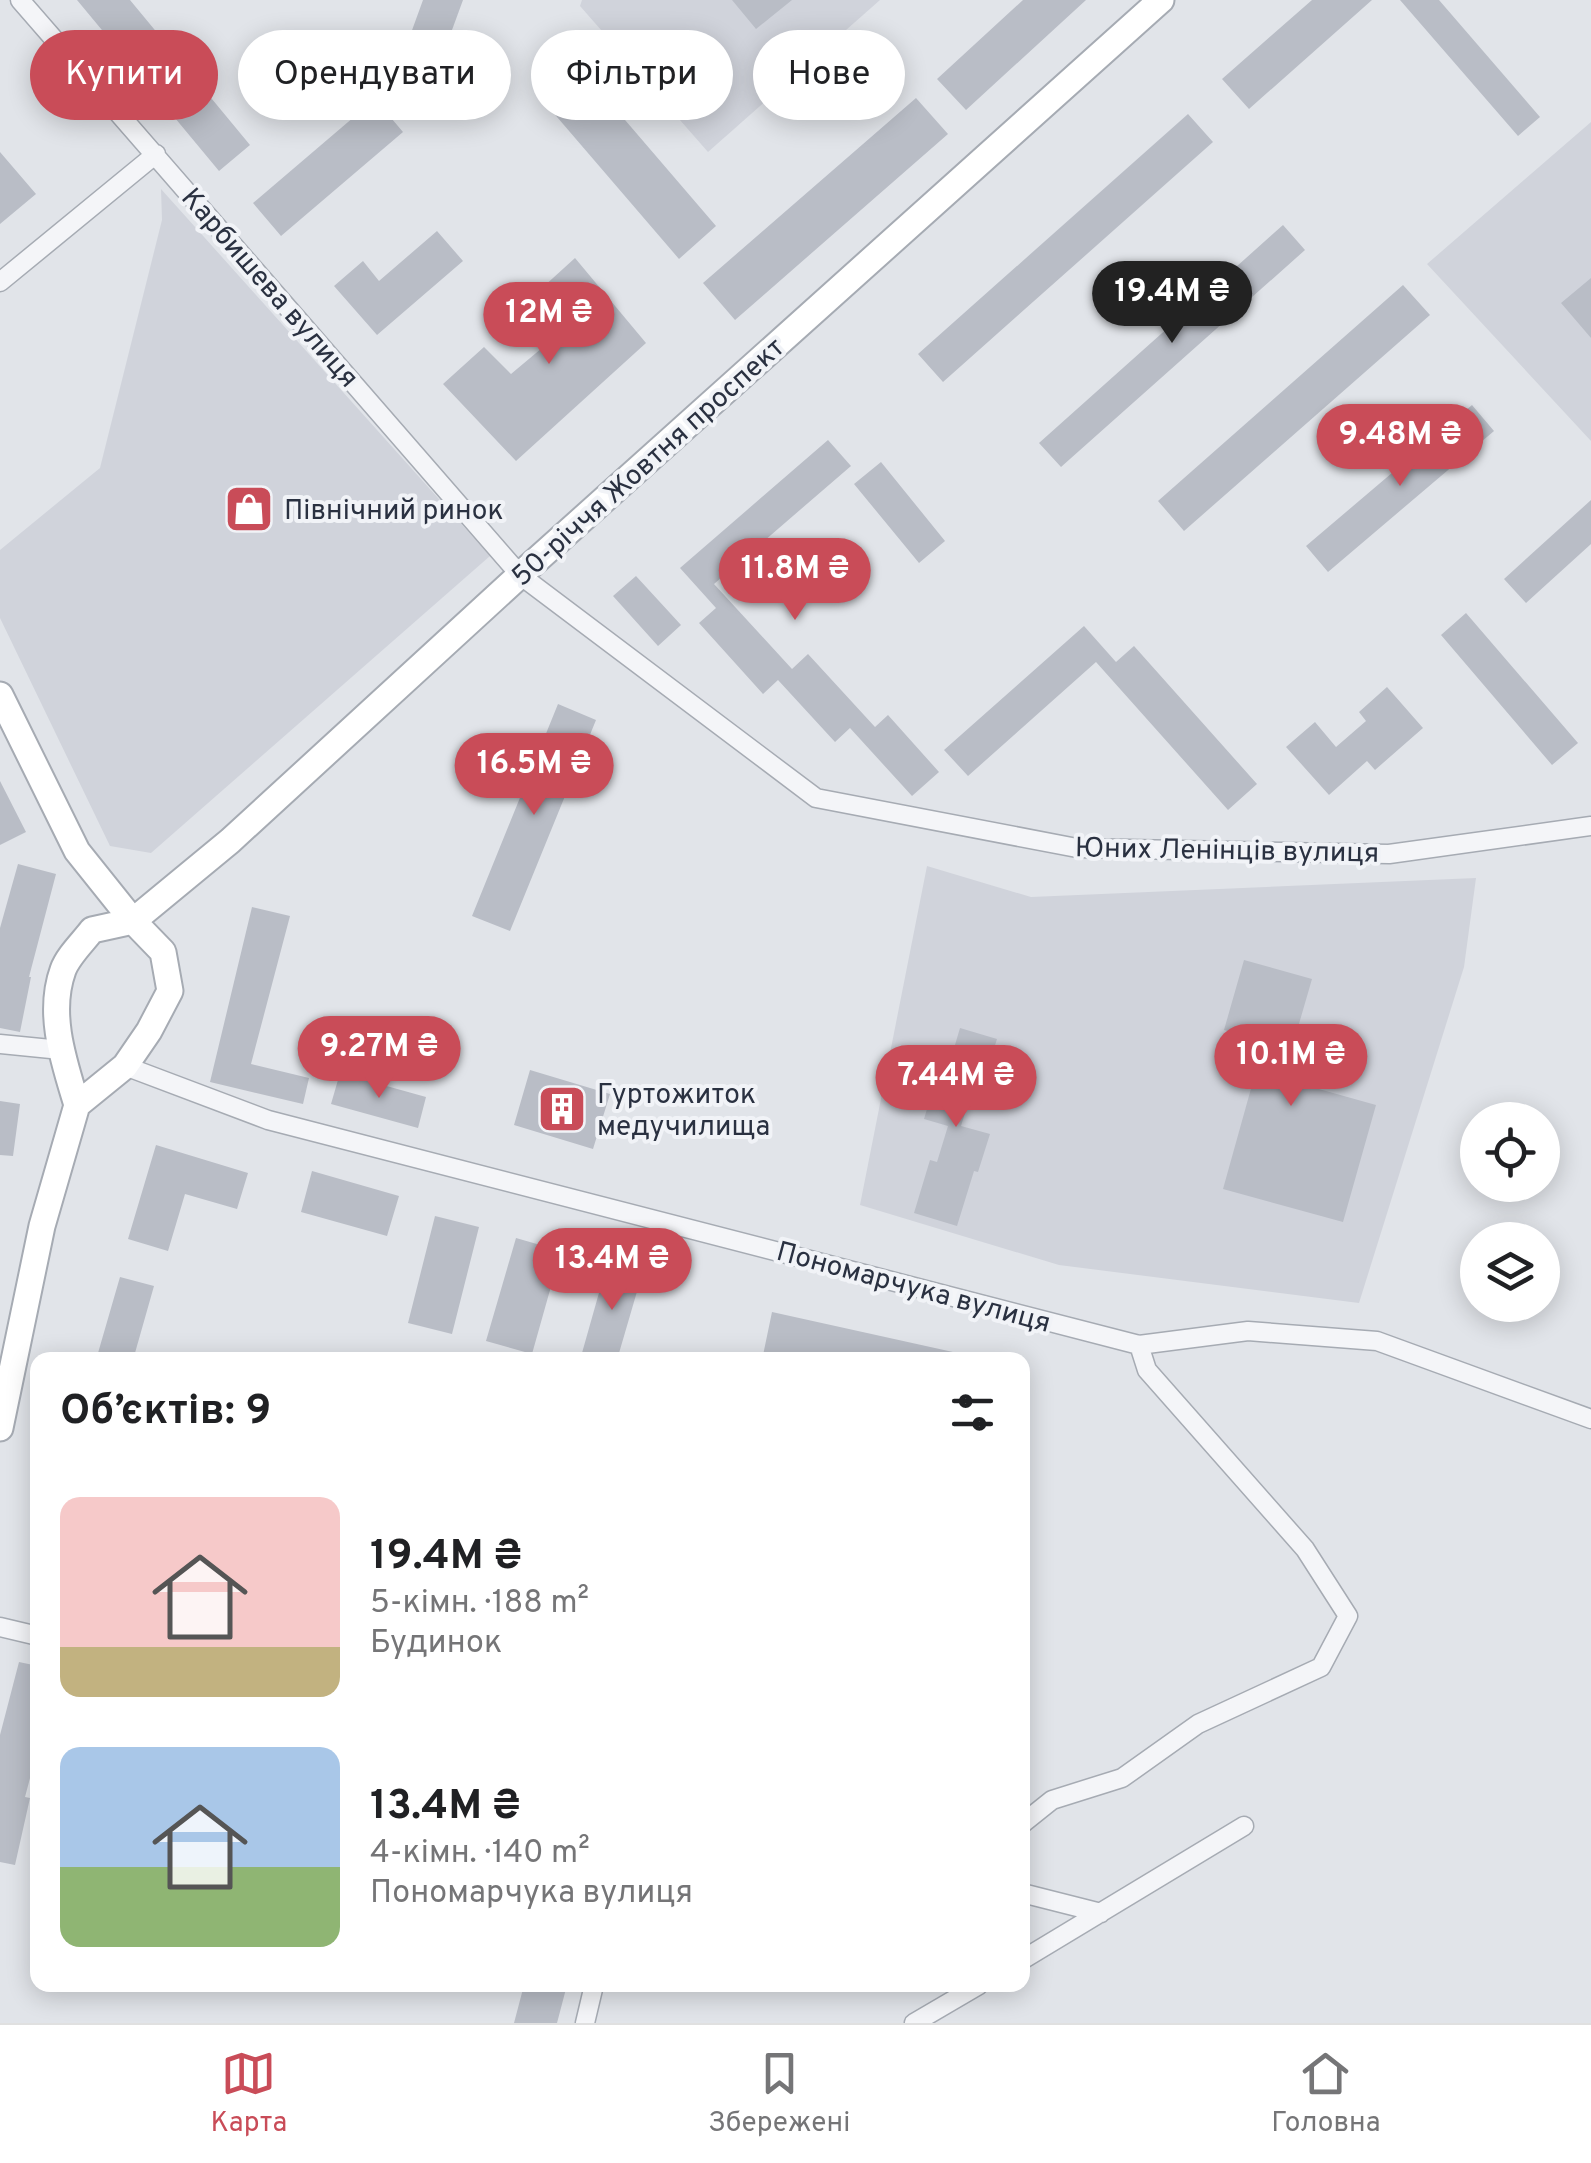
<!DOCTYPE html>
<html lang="uk">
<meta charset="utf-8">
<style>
:root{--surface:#fff;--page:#f6f6f6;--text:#202124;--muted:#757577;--line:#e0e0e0;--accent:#c94c58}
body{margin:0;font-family:Overpass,sans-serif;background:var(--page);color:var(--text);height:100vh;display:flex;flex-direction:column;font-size:38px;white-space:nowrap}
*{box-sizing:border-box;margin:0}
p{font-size:32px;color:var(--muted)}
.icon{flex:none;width:55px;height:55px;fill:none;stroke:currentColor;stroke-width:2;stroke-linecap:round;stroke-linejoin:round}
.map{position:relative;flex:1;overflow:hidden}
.drawer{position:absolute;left:30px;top:1352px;width:1000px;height:640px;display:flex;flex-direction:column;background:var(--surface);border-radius:20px;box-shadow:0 5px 25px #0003}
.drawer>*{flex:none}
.hud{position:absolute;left:30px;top:30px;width:1000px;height:90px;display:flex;gap:20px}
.buttons{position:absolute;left:1460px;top:1102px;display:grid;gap:20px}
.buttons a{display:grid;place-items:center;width:100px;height:100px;border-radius:50%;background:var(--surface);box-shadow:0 5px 25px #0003;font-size:50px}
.price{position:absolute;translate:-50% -85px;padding:0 22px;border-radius:35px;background:var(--accent);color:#fff;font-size:32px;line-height:65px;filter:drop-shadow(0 2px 5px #0008)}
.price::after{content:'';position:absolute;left:50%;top:60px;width:30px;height:22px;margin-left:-15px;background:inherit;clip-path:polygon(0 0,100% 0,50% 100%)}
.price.active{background:#222;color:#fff}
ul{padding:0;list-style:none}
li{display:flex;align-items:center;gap:30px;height:250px;padding:0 30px}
li span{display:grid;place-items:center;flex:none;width:280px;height:200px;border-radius:20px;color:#555}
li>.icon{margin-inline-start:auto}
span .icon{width:120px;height:120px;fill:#fffc;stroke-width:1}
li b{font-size:42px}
h2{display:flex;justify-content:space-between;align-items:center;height:120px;padding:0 30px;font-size:42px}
.chip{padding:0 35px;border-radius:45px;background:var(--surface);box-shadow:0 5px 25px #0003;font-size:35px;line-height:90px}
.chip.active{background:var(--accent);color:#fff}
.tabs{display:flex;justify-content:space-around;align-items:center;height:140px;border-top:2px solid var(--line);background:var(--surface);font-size:28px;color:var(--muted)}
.tabs a{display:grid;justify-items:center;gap:5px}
.tabs .active{color:var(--accent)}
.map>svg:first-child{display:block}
</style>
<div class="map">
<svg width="1591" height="2023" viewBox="0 0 1591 2023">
<rect width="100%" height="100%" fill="#e1e4e9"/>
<path fill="#d0d3db" d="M582 0H880L708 152 580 6Z
M1591 122V441L1427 264Z
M161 189 490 556 151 853 110 846 0 618V550L100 468 162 220Z
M927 866 1031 897 1476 878 1464 967 1359 1303 1059 1265 860 1205Z"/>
<path fill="#b9bdc6" d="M77 0H130L250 145 219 171Z
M423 0H463L430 90 395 77Z
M732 0H792L756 29Z
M1023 0H1086L966 110 937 79Z
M1312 0H1372L1249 109 1222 79Z
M1400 0H1439L1540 117 1518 136Z
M583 71 716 226 679 259 545 103Z
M916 98 948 134 735 320 703 283Z
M375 99 403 132 281 236 253 203Z
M1188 114 1213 142 943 382 918 354Z
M0 152 36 194 0 224Z
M1283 225 1305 250 1061 467 1039 443Z
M437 231 463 261 377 335 334 286 363 261 379 281Z
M575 258 646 343 516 461 443 384 484 347 511 374 573 322 542 288Z
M1591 278V338L1561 303Z
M1403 285 1430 315 1184 531 1158 501Z
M1472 405 1494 431 1328 572 1306 546Z
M828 440 851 466 714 584 792 669 808 654 875 727 888 715 939 772 912 796 850 728 835 742 778 680 763 694 699 623 716 608 680 568Z
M881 462 945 541 919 563 854 484Z
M1591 500V544L1526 603 1504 579Z
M636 576 681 625 658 646 613 596Z
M1466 613 1578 743 1552 765 1441 635Z
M1084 626 1116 662 1134 646 1257 784 1228 810 1096 662 968 776 944 750Z
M1387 687 1423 728 1375 770 1367 761 1329 795 1286 747 1315 722 1336 747 1366 721 1359 712Z
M558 704 596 720 510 931 472 916Z
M0 781 26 832 0 845Z
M18 864 56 874 29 977H31L20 1032 0 1028V928Z
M252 907 290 916 251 1064 309 1078 303 1104 210 1082Z
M1244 960 1312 979 1283 1079 1376 1105 1343 1222 1223 1189 1264 1042 1224 1030Z
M960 1028 997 1039 984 1080 976 1078 961 1126 990 1134 978 1172 974 1171 957 1226 914 1213 930 1160 937 1162 948 1126 924 1119 939 1069 947 1072Z
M530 1070 610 1094 593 1149 514 1125Z
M340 1073 426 1097 418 1128 331 1104Z
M0 1101 20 1104 13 1156 0 1155Z
M156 1145 248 1173 237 1209 185 1194 168 1251 128 1239Z
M312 1171 399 1196 387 1236 301 1212Z
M435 1216 479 1227 452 1334 408 1323Z
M516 1238 561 1251 532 1354 486 1341Z
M608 1261 643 1271 617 1360H580Z
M120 1277 154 1286 133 1360 98 1353Z
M772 1312 962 1354 961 1360H762Z
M19 1662 38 1666V1748L25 1797 30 1798 15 1865 0 1862V1735Z
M524 1985H567L557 2023H514Z"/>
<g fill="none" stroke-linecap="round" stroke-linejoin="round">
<g stroke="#a6abb3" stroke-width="21">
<path id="street" d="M20 0 520 575 816 798 1077 848 1389 854 1591 826
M0 282 156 154
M0 1044 61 1050
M125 1066 268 1120 1139 1345 1248 1331 1377 1341 1591 1419
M0 1627 38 1636
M1022 1824 1052 1800 1122 1778 1198 1724 1321 1667 1348 1616 1305 1549 1147 1370 1139 1345
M1022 1893 1101 1913
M1022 1960 1244 1826
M585 2023 594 1985
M914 2023 979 1985"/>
</g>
<g stroke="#a6abb3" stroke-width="29">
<path id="secondary" d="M0 695 77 851 133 921 163 952 170 991 149 1031 125 1066 77 1105C64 1062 47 1014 63 970 68 956 83 942 92 930L133 921 230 841 520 575 1161 0
M0 1428 42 1226 77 1105"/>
</g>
<use href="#street" stroke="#f4f5f8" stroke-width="18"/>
<use href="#secondary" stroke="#fff" stroke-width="25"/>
</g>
<defs>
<g id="shop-square" transform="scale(2.5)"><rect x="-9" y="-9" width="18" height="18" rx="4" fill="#c94c58" stroke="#f1f3f7"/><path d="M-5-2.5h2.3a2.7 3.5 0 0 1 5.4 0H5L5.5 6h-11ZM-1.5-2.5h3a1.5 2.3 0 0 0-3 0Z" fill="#fff"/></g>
<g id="building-square" transform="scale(2.5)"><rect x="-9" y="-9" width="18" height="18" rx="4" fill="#c94c58" stroke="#f1f3f7"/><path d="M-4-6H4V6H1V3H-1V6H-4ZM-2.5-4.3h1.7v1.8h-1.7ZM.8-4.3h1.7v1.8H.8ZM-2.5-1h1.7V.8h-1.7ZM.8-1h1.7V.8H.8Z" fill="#fff"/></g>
</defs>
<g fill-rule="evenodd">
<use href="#shop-square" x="249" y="509"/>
<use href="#building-square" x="562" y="1109"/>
</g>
<g text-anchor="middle" stroke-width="8" stroke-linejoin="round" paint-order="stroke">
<g font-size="28" fill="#2a3141" stroke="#f1f3f7">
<text transform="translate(271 287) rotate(49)" y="10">Карбишева вулиця</text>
<text transform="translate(647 461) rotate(-42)" y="10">50-річчя Жовтня проспект</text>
<text transform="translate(1227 849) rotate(1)" y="10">Юних Ленінців вулиця</text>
<text transform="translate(914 1286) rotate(15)" y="10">Пономарчука вулиця</text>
</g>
<g font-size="28" fill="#2a3141" stroke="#f1f3f7" text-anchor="start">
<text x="284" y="519">Північний ринок</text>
<text x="597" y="1103">Гуртожиток<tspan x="597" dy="32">медучилища</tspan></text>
</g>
</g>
</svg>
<div class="buttons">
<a><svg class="icon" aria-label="locate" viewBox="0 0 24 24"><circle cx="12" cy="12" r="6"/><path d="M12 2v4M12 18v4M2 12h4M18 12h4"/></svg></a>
<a><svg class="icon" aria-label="layers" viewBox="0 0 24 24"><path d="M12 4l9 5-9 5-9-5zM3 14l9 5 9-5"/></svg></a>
</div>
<b class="price active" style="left:1172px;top:346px">19.4M ₴</b>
<b class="price" style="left:549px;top:367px">12M ₴</b>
<b class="price" style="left:1400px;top:489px">9.48M ₴</b>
<b class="price" style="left:795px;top:623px">11.8M ₴</b>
<b class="price" style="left:534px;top:818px">16.5M ₴</b>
<b class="price" style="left:379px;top:1101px">9.27M ₴</b>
<b class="price" style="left:1291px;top:1109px">10.1M ₴</b>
<b class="price" style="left:956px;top:1130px">7.44M ₴</b>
<b class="price" style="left:612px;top:1313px">13.4M ₴</b>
<div class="hud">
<a class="chip active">Купити</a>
<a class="chip">Орендувати</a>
<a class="chip">Фільтри</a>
<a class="chip">Нове</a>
</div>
<section class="drawer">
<h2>Об’єктів: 9<svg class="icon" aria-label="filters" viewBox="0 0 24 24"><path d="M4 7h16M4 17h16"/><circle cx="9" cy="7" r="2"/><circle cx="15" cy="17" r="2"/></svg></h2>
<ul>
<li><span style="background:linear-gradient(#f6c9c9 75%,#c2b280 0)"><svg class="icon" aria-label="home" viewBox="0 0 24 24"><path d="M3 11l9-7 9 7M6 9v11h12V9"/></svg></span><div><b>19.4M ₴</b><p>5-кімн. · 188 m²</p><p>Будинок</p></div></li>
<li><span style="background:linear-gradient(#a9c7e8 60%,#8fb573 0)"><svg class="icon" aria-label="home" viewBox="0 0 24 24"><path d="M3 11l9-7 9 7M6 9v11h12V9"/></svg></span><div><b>13.4M ₴</b><p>4-кімн. · 140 m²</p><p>Пономарчука вулиця</p></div></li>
</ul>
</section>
</div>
<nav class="tabs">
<a class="active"><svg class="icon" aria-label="map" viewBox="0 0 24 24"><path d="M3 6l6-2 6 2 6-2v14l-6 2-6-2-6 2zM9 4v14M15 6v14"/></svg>Карта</a>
<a><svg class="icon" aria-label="saved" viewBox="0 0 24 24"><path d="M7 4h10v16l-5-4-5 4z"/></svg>Збережені</a>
<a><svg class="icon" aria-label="home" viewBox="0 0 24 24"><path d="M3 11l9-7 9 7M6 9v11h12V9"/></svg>Головна</a>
</nav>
